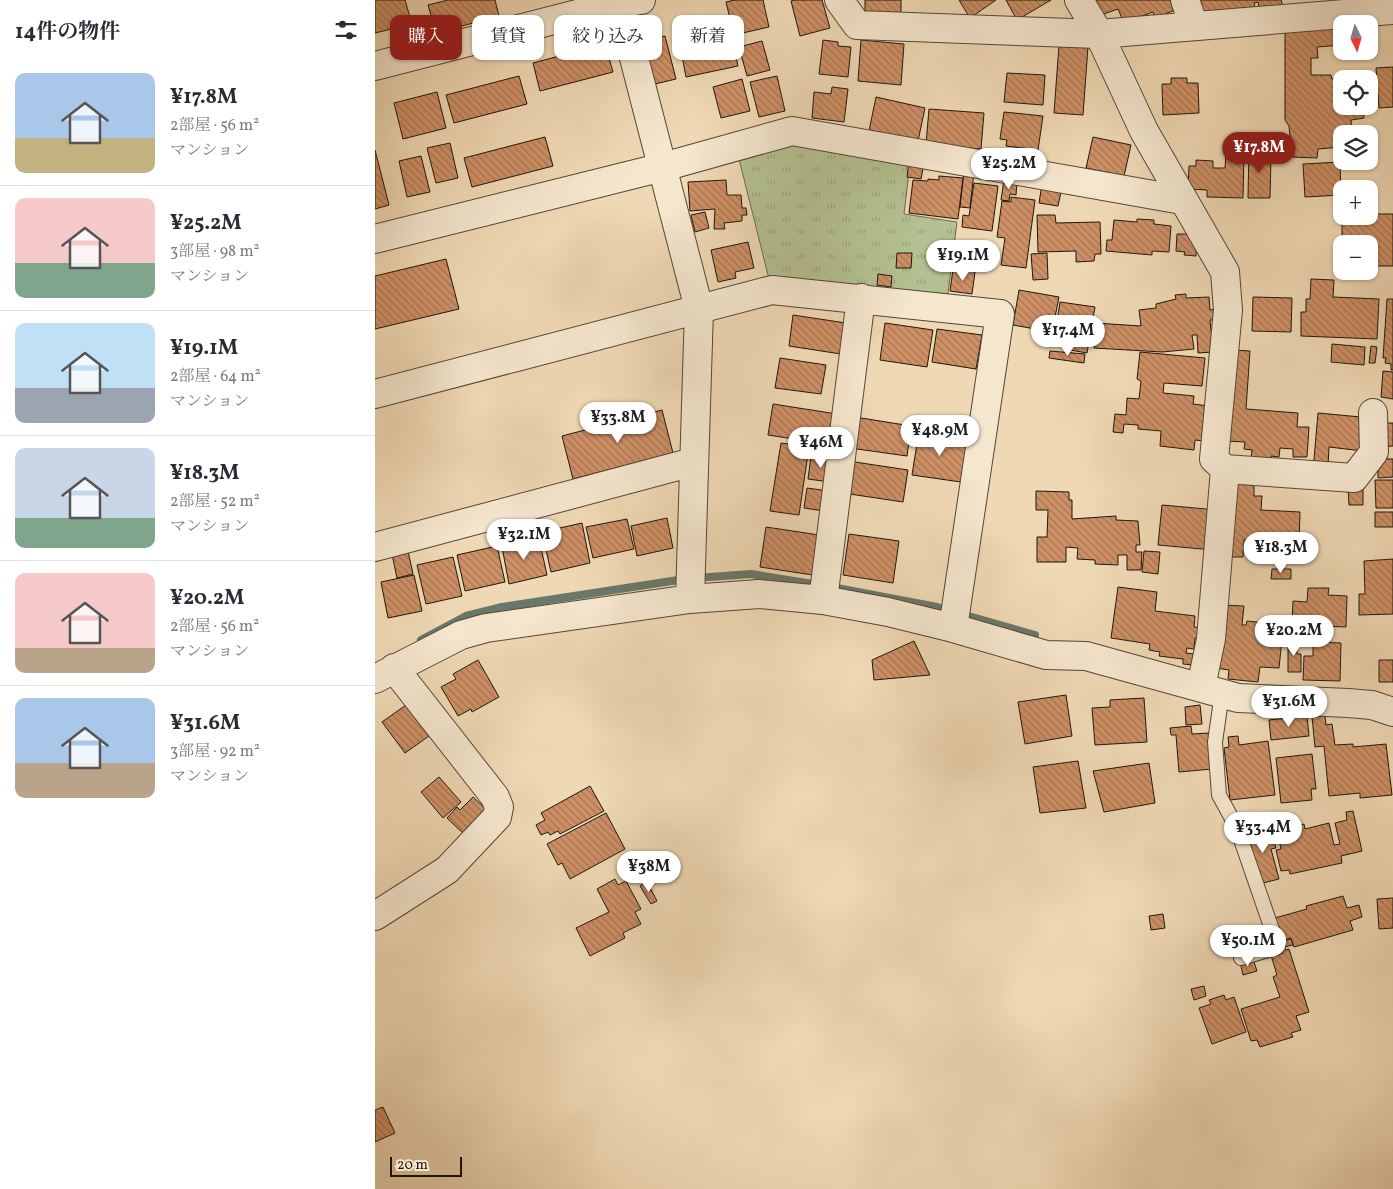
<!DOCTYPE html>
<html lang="ja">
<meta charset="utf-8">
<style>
:root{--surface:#fff;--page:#f2f2f3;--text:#2b2b33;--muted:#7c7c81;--line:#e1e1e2;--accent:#8f2418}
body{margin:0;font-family:Vollkorn,"Noto Serif JP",serif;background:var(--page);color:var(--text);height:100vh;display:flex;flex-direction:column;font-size:19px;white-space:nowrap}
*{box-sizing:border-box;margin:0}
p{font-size:16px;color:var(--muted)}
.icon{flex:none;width:28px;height:28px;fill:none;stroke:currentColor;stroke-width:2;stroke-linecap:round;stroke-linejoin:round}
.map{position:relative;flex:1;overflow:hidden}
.drawer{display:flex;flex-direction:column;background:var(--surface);width:375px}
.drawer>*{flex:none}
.top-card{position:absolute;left:15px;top:15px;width:475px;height:45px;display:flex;gap:10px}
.needle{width:32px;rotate:175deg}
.tools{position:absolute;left:958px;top:15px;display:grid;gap:10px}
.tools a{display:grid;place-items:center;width:45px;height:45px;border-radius:10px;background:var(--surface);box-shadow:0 1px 4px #0004;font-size:25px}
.scale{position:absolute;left:15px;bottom:12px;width:72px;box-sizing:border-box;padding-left:5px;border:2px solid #1f160c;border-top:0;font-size:14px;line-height:18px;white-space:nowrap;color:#1f160c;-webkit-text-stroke:4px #f5e6ce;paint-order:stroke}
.price{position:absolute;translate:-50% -42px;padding:0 11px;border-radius:18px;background:#fff;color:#222;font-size:16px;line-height:32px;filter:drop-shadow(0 1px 2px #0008)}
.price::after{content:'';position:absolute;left:50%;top:30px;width:15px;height:11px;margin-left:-8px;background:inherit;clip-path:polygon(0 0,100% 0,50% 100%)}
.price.current{background:var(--accent);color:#fff}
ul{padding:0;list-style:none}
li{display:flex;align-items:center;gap:15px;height:125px;padding:0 15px}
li+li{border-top:1px solid var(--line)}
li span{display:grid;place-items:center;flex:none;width:140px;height:100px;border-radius:10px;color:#555}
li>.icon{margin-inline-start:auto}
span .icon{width:60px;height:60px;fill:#fffc;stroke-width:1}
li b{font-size:21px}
h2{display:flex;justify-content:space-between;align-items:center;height:60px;padding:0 15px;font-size:21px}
.tag{padding:0 18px;border-radius:10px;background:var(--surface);box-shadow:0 1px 4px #0004;font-size:18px;line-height:45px}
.tag.current{background:var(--accent);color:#fff}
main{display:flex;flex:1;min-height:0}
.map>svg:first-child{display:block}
</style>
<main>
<section class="drawer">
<h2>14件の物件<svg class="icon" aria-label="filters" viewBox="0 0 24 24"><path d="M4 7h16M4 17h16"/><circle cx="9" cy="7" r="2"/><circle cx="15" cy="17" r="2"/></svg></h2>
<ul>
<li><span style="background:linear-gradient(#a9c7e8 65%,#c2b280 0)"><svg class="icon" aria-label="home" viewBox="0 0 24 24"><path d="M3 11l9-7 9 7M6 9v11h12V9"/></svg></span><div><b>¥17.8M</b><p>2部屋 · 56 m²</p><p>マンション</p></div></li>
<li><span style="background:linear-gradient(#f6c9c9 65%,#7fa58c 0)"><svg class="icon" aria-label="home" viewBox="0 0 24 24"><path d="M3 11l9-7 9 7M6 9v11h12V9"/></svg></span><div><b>¥25.2M</b><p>3部屋 · 98 m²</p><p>マンション</p></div></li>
<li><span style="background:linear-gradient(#bfe0f5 65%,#9aa5b1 0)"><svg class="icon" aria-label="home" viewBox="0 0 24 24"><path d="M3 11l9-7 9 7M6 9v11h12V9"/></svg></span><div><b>¥19.1M</b><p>2部屋 · 64 m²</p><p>マンション</p></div></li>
<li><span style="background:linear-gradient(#c9d6e8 70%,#7fa58c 0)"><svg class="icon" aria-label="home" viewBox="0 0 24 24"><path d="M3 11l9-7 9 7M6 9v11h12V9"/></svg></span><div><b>¥18.3M</b><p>2部屋 · 52 m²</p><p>マンション</p></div></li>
<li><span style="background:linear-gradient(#f6c9c9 75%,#b9a48a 0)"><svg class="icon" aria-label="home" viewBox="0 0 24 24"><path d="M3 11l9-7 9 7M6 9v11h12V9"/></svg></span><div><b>¥20.2M</b><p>2部屋 · 56 m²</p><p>マンション</p></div></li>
<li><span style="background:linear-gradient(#a9c7e8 65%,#b9a48a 0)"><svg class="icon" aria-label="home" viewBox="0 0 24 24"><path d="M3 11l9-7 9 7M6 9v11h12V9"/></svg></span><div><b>¥31.6M</b><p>3部屋 · 92 m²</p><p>マンション</p></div></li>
</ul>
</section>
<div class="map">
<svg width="1018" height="1189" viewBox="0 0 1018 1189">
<defs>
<pattern id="grass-tufts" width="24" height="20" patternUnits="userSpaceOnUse" patternTransform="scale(1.25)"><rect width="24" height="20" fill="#b4c091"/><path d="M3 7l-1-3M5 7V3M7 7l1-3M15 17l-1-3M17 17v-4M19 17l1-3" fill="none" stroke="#9aa47c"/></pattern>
<pattern id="building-back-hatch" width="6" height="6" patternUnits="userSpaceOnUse" patternTransform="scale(1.25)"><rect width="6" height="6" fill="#ce9065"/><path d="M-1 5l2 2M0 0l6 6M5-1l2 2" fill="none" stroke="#a77552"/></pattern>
</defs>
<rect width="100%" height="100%" fill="#efd8b4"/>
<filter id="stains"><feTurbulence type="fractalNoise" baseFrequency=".004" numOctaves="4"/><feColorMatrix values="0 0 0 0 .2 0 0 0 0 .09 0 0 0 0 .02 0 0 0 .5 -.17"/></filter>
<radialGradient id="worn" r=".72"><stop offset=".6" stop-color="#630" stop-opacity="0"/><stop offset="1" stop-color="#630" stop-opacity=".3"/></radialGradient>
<path fill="url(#grass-tufts)" stroke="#6a6b4e" d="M423 141 536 155 529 214 582 222 572 301 394 279 363 155Z"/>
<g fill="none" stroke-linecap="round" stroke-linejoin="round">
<path stroke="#69786a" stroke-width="8" d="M321 578 376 574 462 588 562 607 660 635
M46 640 91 616 127 607 310 579"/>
</g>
<path fill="url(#building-back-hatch)" stroke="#1f160c" d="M0 0H30L37 24 0 33Z
M73 0H120L124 16 61 33 53 5Z
M360 0H388L394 27 359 35 351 2Z
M420 0H447L455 28 425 36 416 1Z
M490 0H526V13H490Z
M584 0H621L595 18Z
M631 0H676L642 20Z
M710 0H802L805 8 780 18 778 12 749 23 743 9 717 18Z
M817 0H906L908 6 885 10 883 2 879 3 881 12 821 18Z
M910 24 966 26V45L942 47 943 58H936V75H956L957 79H967L966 106H988L989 118 976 120 977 134H966V147L943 149 942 158 917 157 914 126 910 120Z
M355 30 363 66 311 77 304 40Z
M290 36 301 79 280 84 269 41Z
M448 40 463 42V46L476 47 473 77 444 74Z
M486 40 529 44 526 85 483 81Z
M387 41 395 70 372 76 364 47Z
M230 44 238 72 165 91 158 63Z
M684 45 713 47 708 115 679 113Z
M1018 67V107L1004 108 1001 68Z
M632 73 670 75 668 105 629 102Z
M144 76 152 104 79 123 71 95Z
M402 76 410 111 384 117 375 82Z
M796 78H812V83H823L824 113 788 115 787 84H796Z
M367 79 375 111 346 118 338 87Z
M457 87 473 89 469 122 437 118 439 92 456 94Z
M62 92 71 128 28 139 19 103Z
M501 97 550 108 543 141 494 131Z
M554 109 609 113 606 149 551 144Z
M629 112 668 116 663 150 631 146 632 140 625 139Z
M170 137 178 166 97 187 89 158Z
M718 137 756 145 749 176 711 168Z
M75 143 83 178 61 183 52 148Z
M888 146 889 157 896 158 895 198H873L874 147Z
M0 150 14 205 0 209Z
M851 154 869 155 868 198 832 197V190L813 189 814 166H821V160L838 161V168H850Z
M46 156 55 192 32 197 24 161Z
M534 161 549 163 546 179 532 177Z
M965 162 966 195 930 197 928 164Z
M589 171 599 172 595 208 585 207Z
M564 176 588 178 583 219 534 213 538 180 553 181V179L564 180Z
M351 180 352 195H366L367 208H371L372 215H367V221L349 223 350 229H339L340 209 315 211 313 182Z
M629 180 642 181 641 195 635 194 634 201 626 200Z
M599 183 623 186 617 231 587 227 588 215 594 216Z
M667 184 687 187 683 206 664 203Z
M636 197 660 200 651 268 626 265 630 238 622 237 627 201 636 202Z
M330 212 334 228 320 232 316 215Z
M994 214H1018V266H994V244H967V216H994Z
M662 215H680L681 223 725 222 726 254H720L719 261 701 262V251L663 252Z
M762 219 779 220V224L796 226 794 252 777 251V255L731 251 732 240H737L739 220 762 222Z
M802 234H822L821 256 809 255 810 252 801 251Z
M373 242 379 268 360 272 361 278 343 282 336 250Z
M522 253H537L536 268H521Z
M672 253 673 279 658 280 656 254Z
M71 259 84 309 0 329V276Z
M578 269 600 272 597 294 575 291Z
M503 274 517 276 516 287 502 285Z
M936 279 959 280 958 297 1004 299 1002 339 926 336V312H931V299H935Z
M644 290 684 297 677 332 638 325Z
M811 294V298L834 297 835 310 840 309 841 320H835L836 331 841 330 839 352 823 353 822 335H817L819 349 787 352 719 348 720 323 766 326 764 310 781 308V304L801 299 800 295Z
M878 297 917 298 916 332 877 331Z
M1012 299H1018V370H1016V364L1010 363 1011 358H1008Z
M685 302 720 307 712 353 690 349 691 341 679 339Z
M418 315 471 323 466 354 414 346Z
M510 323 558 330 552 367 505 360Z
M562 329 607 335 601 369 557 362Z
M957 344 990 347 989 365 956 362Z
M996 346 1002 347 1000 363H994Z
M856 350 875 351 871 409 923 413 922 427H934L932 457H918V449L905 448 904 457 896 456V460L876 459 877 450 869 449 870 442 850 441Z
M675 351 710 354 709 363 674 358Z
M765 352 830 358 827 386 789 383 788 393 819 396 818 404 834 406 830 441 820 440 819 450 785 446 786 431 763 429V425L749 424 748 433 738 432 740 414 751 415 752 398 764 399 766 381 762 379Z
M405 358 451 365 446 394 400 388Z
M1008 371 1018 372V399L1006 397Z
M398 404 462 414 457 445 393 435Z
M287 410 298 453 198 479 187 436Z
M943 413 986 417 985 436 990 438 988 451 954 447 953 466 938 471Z
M480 417 536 426 532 456 475 448Z
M1005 423H1018V446L1005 447Z
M544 431 593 438 586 482 537 475Z
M406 443 434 447 424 515 395 511Z
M436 456 459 459 455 482 433 479Z
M1003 459H1018V477L1003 478Z
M473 461 533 470 528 502 468 493Z
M1000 480H1018V508H1001Z
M857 484 879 485V496H887L886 510 925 512 924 544 906 543 905 558 879 557 880 541 869 540 868 557H853Z
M432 488 453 491 449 511 429 508Z
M973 488H988V505H974Z
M661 491 694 492V500H697V519L741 516V520L763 521 765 545H761V552H767L766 570H752V555H743V565L720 564V560L702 559 703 548 691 547V562H662V537H672L673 510H661Z
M787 505 842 510 838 550 783 545Z
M1000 512H1018V527H1000Z
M292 518 298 548 262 556 256 526Z
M252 519 259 549 218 558 211 527Z
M207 523 215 563 176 572 167 532Z
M391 527 444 535 438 575 385 567Z
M474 534 524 541 518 583 468 575Z
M164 539 172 575 134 584 127 547Z
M122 546 130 582 90 591 82 555Z
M33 551 38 574 22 578 17 554Z
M769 551 785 552 783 574 767 572Z
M78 557 87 596 51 604 42 565Z
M1018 559V614L984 615V594H990L989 561Z
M897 569H916V579H896Z
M39 575 47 611 13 618 6 582Z
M743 587 782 592 780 611 820 616 819 627 826 628 825 638H820L819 649 812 648 811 653 819 654 818 665 808 664V659L784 656 785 652 774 650 775 644 736 638Z
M933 588H954L953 595 972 596 971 627 917 625 918 601 932 602Z
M846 605 869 606 867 625H871L872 621 891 623V627L908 629 904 668 885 667 883 682 853 679 854 670 841 668Z
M913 638H922V654H926V672H913Z
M539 641 555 675 499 680 497 660Z
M938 642 966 643 965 681 928 680 929 656H938Z
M103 660 124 697 97 712 96 709 83 716 66 687 81 679 78 674Z
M1004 660H1018V682H1004Z
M691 695 697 736 650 744 643 702Z
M769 698 772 742 720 745 717 708 735 707V700Z
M31 705 54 736 30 753 7 722Z
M825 705 827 724 811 725 810 707Z
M932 716 934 736 896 740 894 720Z
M950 716 951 725 957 724 960 745 978 744V747L1011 744 1017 795 985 798V793L954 796 949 746 940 747 937 717Z
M816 726 817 734 834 733 837 769 804 772 801 735H796L795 728Z
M863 736 864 745 893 741 900 795 855 800 849 748 854 747 853 737Z
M937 754 941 789H936L937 800 906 803 901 758Z
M703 761 711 808 665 813 658 767Z
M774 763 780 803 729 812 718 771Z
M64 777 86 802 68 818 46 792Z
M215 786 229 811 185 834 183 831 175 835 173 832 166 835 161 825 170 820 166 813Z
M98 797 113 811 91 836 72 818 82 807 85 810Z
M978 811 987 851 966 856 967 863 915 874 914 870 906 871 901 850 906 849 903 836 914 833 913 828 929 824 930 829 954 823 959 845 965 844 960 823 972 820 971 812Z
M231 813 250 849 195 879 187 863 183 865 172 844Z
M895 826 901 848 896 849 904 879 884 884 870 833Z
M240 879 243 885 251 881 266 909 260 912 266 924 248 933 250 938 215 956 201 928 234 912 222 889Z
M272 882 282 901 276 904 265 886Z
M968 896 972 908 984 905 987 917 975 921 978 930 919 947 916 938 906 941 900 918 932 909 931 906Z
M1018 898V928L1004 929 1002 899Z
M788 914 790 928 776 930 774 916Z
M916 939 918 945 909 947 908 941Z
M914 949 934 1012 921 1016 926 1030 916 1033 918 1037 885 1047 882 1040 876 1041 866 1009 905 997 898 977 902 975 896 955Z
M878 959 882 971 868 975 865 962Z
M829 986 831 996 819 1000 816 989Z
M849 995 851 1000 859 997 871 1032 837 1044 824 1008 836 1004 834 1000Z
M8 1107 20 1133 0 1142V1110Z"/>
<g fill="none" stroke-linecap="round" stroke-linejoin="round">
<g stroke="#534636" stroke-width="16">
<path id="lane" d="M847 693 840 742 844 795 862 828 903 947 866 958"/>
</g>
<g stroke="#534636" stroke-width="30">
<path id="street" d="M244 0 324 309 315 599
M464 0 482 25 724 34 1018 10
M704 0 724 34 769 131 850 272 853 310 839 459 850 469 836 639 826 687
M810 0 819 26
M0 66 245 3 266 0
M0 239 288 167 417 131 807 200
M0 394 397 290 625 314 578 628
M850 469 979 478 999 452 998 413
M0 547 318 462
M448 600 486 298
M0 679 86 635 111 628 315 599 384 594 448 600 513 612 578 628 671 655 711 656 863 698 973 703 997 705 1018 712
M0 916 72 870 122 817 124 807 120 797 19 668"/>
</g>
<use href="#lane" stroke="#f5e6ce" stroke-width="14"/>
<use href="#street" stroke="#f5e6ce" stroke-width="28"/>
</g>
<rect width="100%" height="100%" filter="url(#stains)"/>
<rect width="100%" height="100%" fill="url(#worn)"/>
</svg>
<div class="tools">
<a><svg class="needle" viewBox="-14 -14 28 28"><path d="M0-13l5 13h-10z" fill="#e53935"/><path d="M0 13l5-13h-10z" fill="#7c7c81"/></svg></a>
<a><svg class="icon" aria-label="locate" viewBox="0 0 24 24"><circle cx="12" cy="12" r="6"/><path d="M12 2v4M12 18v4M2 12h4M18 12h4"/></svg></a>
<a><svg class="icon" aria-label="layers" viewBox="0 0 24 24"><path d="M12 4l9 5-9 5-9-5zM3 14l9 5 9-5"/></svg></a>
<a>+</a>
<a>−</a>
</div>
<div class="scale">20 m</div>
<b class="price current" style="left:884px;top:174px">¥17.8M</b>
<b class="price" style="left:634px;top:190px">¥25.2M</b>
<b class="price" style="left:588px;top:282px">¥19.1M</b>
<b class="price" style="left:693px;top:357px">¥17.4M</b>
<b class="price" style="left:243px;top:444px">¥33.8M</b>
<b class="price" style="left:565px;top:457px">¥48.9M</b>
<b class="price" style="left:446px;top:469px">¥46M</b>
<b class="price" style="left:149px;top:561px">¥32.1M</b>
<b class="price" style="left:906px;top:574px">¥18.3M</b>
<b class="price" style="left:919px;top:657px">¥20.2M</b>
<b class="price" style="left:914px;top:728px">¥31.6M</b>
<b class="price" style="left:888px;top:854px">¥33.4M</b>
<b class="price" style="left:274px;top:893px">¥38M</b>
<b class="price" style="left:873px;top:967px">¥50.1M</b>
<div class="top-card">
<a class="tag current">購入</a>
<a class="tag">賃貸</a>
<a class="tag">絞り込み</a>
<a class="tag">新着</a>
</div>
</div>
</main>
